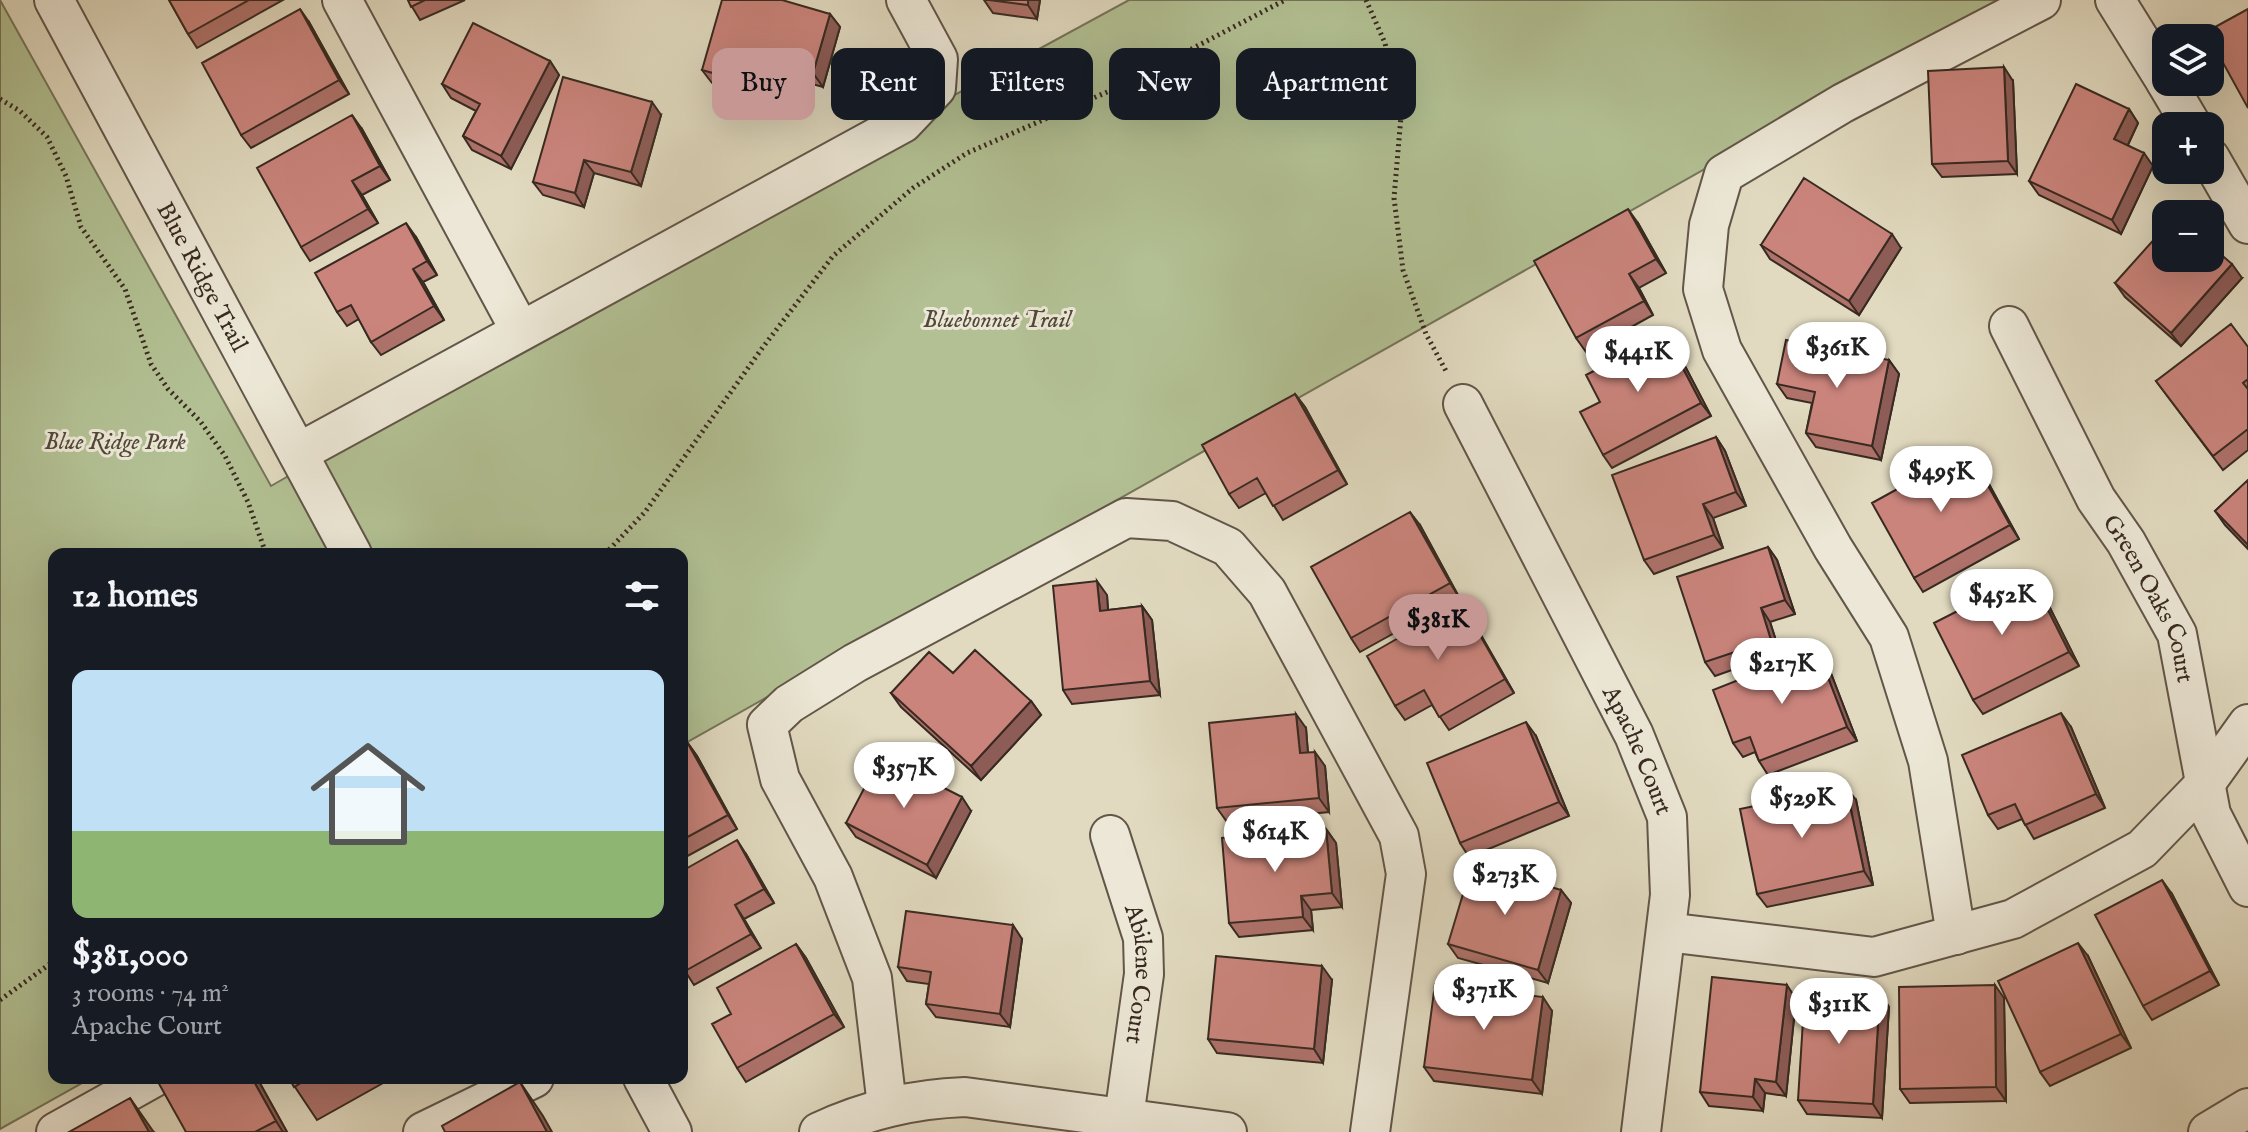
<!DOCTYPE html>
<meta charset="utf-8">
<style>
:root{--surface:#171b24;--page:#242831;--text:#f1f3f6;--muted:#9ea1a6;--line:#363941;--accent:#c59692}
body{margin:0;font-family:"IM FELL English",serif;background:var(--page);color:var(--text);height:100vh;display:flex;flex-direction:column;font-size:30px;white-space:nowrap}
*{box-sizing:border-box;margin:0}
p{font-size:26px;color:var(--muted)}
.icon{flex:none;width:44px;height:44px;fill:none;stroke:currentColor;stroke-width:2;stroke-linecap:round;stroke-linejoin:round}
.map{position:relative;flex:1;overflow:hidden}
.sheet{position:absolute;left:48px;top:548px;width:640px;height:536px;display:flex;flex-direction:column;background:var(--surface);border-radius:16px;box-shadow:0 8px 32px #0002}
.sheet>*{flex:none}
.banner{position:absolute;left:712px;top:48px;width:760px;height:72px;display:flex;gap:16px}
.tools{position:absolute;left:2152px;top:24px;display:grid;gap:16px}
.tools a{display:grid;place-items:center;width:72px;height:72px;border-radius:16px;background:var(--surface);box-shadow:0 8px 32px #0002;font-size:40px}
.price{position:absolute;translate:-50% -68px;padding:0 18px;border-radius:28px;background:#fff;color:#222;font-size:26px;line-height:52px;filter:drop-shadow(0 2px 4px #0008)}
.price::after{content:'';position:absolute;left:50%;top:48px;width:24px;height:18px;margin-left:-12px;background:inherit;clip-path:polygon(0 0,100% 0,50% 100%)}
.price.active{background:var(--accent);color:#111}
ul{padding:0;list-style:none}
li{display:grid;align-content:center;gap:16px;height:424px;padding:0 24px}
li+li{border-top:2px solid var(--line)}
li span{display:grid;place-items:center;height:248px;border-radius:16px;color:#555}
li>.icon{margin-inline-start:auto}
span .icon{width:144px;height:144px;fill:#fffc;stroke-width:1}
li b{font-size:34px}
h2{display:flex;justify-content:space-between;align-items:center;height:96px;padding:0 24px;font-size:34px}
.chip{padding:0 28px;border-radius:16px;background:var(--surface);box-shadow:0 8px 32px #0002;font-size:28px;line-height:72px}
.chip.active{background:var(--accent);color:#111}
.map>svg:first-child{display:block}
</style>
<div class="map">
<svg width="2248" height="1132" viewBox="0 0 2248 1132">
<rect width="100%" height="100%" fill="#e1dac0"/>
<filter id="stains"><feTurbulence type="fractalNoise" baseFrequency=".0025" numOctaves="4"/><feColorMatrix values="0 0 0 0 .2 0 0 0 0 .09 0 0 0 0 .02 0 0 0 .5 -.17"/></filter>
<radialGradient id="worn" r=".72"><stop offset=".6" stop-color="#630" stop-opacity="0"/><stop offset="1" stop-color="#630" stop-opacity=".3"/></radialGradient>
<path fill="#b2c093" stroke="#75755a" stroke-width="2" d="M0 0 271 486 903 123 1129 0H2005L682 745V554H54V1078H91L0 1129Z"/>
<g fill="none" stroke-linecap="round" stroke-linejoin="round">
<g stroke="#625649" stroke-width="42">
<g id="minor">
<path id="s1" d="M54 0 352 554"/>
<path d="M342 0 520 330"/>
<path d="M2115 0 2166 82"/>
<path d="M2166 82 2192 126"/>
<path d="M2210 158 2248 224"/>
<path id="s2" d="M2009 326 2096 499 2126 542 2177 634 2211 814 2248 887"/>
<path id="s3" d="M1463 404 1634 735 1667 817 1670 895 1641 1132"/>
<path d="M298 453 903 123 936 88 938 59 906 0"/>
<path id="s4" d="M1110 835 1143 938 1144 974 1124 1117"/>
<path d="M1666 932 1874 957 2013 919 2142 849 2205 784 2248 724"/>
<path d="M1956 935 1928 761 1889 637 1833 548 1722 350 1703 289 1709 225 1724 174 1843 103 2041 0"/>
<path d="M643 1078 672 1132"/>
<path d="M887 1106 872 978 833 877 780 779 767 725 789 704 855 663 1126 518 1172 521 1228 547 1267 592 1399 836 1406 874 1370 1132"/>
<path d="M56 1132 153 1078"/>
<path d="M423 1132 534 1078"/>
<path d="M819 1132C867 1110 912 1099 965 1097L1227 1132"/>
<path d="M2208 1132 2248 1108"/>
</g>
</g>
<path stroke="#382a21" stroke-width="5" stroke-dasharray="2 4" stroke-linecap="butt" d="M1366 0 1385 43 1401 116 1394 198 1403 270 1426 334 1446 371
M0 99 20 111 47 137 66 176 81 227 125 289 151 364 168 389 200 421 225 456 248 502 266 554
M605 554 645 512 763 347 833 256 913 188 967 153 1121 86 1285 0
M0 1000 54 961"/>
<use href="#minor" stroke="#ece7d6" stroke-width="38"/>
</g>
<path fill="#ae726b" stroke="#382a21" stroke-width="2" d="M169 0H283L197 48 188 34Z
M408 0H465L420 20Z
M984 0H1040L1037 19 993 13Z
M830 14 840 27 823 87 791 78 784 104 712 83 702 70Z
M309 22 349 94 251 148 241 135Z
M550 61 559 75 511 169 472 150 463 136 476 111 451 98 442 84Z
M2013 81 2017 174 1942 177 1932 164Z
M2129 109 2138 123 2128 145 2153 166 2121 234 2039 195 2029 181Z
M661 115 641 186 594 173 584 207 543 195 533 182Z
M362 129 390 180 362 195 378 223 310 261 301 247Z
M1638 223 1666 273 1639 288 1653 315 1586 352 1576 338Z
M416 237 437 275 423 282 444 320 381 355 371 342 359 319 347 326 337 312Z
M1761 245 1901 248 1859 315 1770 259Z
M2242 278 2181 346 2125 297 2115 283Z
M1675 347 1711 416 1612 468 1603 455 1600 402Z
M2248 347V450L2223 470 2156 381Z
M1889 360 1899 374 1881 460 1816 447 1806 433 1812 403 1787 398 1777 384Z
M1295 394 1305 407 1347 484 1283 520 1266 493 1239 508 1229 494Z
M1716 437 1725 451 1746 506 1713 518 1723 548 1654 574 1644 560Z
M1968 450 1978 464 2019 539 1923 592 1914 578Z
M2248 480V549L2225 525 2215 511Z
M1420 525 1459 597 1360 652 1351 638Z
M1768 547 1777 560 1795 614 1770 622 1780 653 1715 676 1705 662Z
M2040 588 2079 666 1983 714 1973 700Z
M1107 595 1108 610 1142 606 1152 620 1160 695 1072 704 1063 690Z
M1470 616 1514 693 1449 730 1432 705 1405 720 1395 706Z
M1827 663 1857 741 1768 775 1759 761 1755 752 1743 757 1733 743Z
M891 693 1031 701 1041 715 981 780 901 707Z
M2071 727 2105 808 2034 839 2022 819 1998 829 1988 815Z
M1306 728 1308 753 1325 766 1329 812 1227 822 1217 808Z
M1536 736 1569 816 1469 857 1460 843Z
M687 742 697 756 737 829 682 859V745Z
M1856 800 1873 885 1767 907 1757 894Z
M971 811 936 878 856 837 846 823Z
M1326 829 1336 843 1342 907 1311 910 1313 930 1239 937 1229 923Z
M746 854 774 903 744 919 761 948 694 985 685 971Z
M1561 890 1571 903 1548 983 1458 958 1448 944Z
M2172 894 2219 985 2152 1020 2143 1006Z
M1022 939 1010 1027 936 1017 926 1004 929 984 907 981 898 967Z
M796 944 806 958 844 1027 746 1082 737 1068 731 1014Z
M2088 956 2131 1048 2050 1086 2040 1072Z
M1332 980 1323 1063 1217 1053 1208 1039Z
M1880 993 1889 1007 1882 1118 1807 1114 1798 1100Z
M2004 998 2006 1101 1910 1103 1900 1089Z
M1796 999 1786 1096 1765 1093 1763 1111 1709 1106 1700 1092Z
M1552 1011 1542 1094 1434 1081 1424 1067Z
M166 1078H257L287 1132H186Z
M289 1078H392L317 1120Z"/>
<path fill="#8d5c57" stroke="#382a21" stroke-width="2" d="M1028 0H1040L1037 19 1028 5Z
M300 9 309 22 349 94 339 80Z
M830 14 840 27 823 87 813 73Z
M550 61 559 75 511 169 501 156Z
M781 64 791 78 784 104 774 90Z
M2004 67 2013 81 2017 174 2008 161Z
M652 102 661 115 641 186 631 172Z
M2129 109 2138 123 2124 153 2114 139Z
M352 115 362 129 390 180 380 166Z
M2144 153 2153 166 2121 234 2112 220Z
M584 160 594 173 584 207 575 193Z
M352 181 362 195 378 223 368 209Z
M1628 209 1638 223 1666 273 1656 259Z
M406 223 416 237 437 275 427 261Z
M1892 234 1901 248 1859 315 1849 301Z
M2232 264 2242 278 2181 346 2171 333Z
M413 269 423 282 444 320 434 306Z
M1629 274 1639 288 1653 315 1644 301Z
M1665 334 1675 347 1711 416 1701 403Z
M1889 360 1899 374 1881 460 1872 446Z
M1295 394 1305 407 1347 484 1338 470Z
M1716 437 1725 451 1746 506 1736 492Z
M1968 450 1978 464 2019 539 2010 525Z
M1703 504 1713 518 1723 548 1714 535Z
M1410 512 1420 525 1459 597 1450 583Z
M1768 547 1777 560 1795 614 1785 600Z
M2030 574 2040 588 2079 666 2069 652Z
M1097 581 1107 595 1109 625 1100 611Z
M1461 602 1470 616 1514 693 1505 679Z
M1142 606 1152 620 1160 695 1150 681Z
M1761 608 1770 622 1780 653 1771 640Z
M1817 649 1827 663 1857 741 1847 727Z
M1031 701 1041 715 981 780 971 766Z
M2061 713 2071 727 2105 808 2096 794Z
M1296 714 1306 728 1309 767 1300 753Z
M1526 722 1536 736 1569 816 1559 802Z
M687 742 697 756 737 829 728 815Z
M1315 752 1325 766 1329 812 1319 798Z
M1846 787 1856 800 1873 885 1864 871Z
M962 797 971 811 936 878 927 865Z
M1326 829 1336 843 1342 907 1332 893Z
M737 840 746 854 774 903 764 889Z
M2162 880 2172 894 2219 985 2210 971Z
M1561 890 1571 903 1548 983 1538 970Z
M1301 896 1311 910 1313 930 1303 917Z
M735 905 744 919 761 948 751 934Z
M1013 925 1022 939 1010 1027 1000 1014Z
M2078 943 2088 956 2131 1048 2121 1034Z
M796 944 806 958 844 1027 834 1014Z
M1322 966 1332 980 1323 1063 1314 1049Z
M1787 985 1796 999 1786 1096 1776 1082Z
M1995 985 2004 998 2006 1101 1996 1087Z
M1880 993 1889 1007 1882 1118 1873 1104Z
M1543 997 1552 1011 1542 1094 1532 1080Z
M252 1078H257L287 1132H283L276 1121Z
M1755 1079 1765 1093 1763 1111 1753 1097Z
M520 1082 543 1116 552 1132H547Z
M130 1098 153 1131 154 1132H149Z"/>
<path fill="#ca847c" stroke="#382a21" stroke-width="2" d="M169 0H249L188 34Z
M408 0H425L411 7Z
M722 0H782L830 14 813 73 781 64 774 90 702 70Z
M989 0H1028V5Z
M300 9 339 80 241 135 202 63Z
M2248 9V108L2206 32Z
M473 23 550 61 501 156 463 136 480 104 442 84Z
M2004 67 2008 161 1932 164 1928 71Z
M563 77 652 102 631 172 584 160 575 193 533 182Z
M2076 84 2129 109 2114 139 2144 153 2112 220 2029 181Z
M352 115 380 166 352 181 368 209 301 247 257 168Z
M1804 178 1892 234 1849 301 1761 245Z
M1628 209 1656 259 1629 274 1644 301 1576 338 1534 261Z
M406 223 427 261 413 269 434 306 371 342 351 305 337 312 315 273Z
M2166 226V258H2210V245L2232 264 2171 333 2115 283Z
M2231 324 2248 347V379L2243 383 2248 389V429L2213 456 2156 381Z
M1665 334 1701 403 1603 455 1580 412 1600 402 1586 375Z
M1786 340 1889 360 1872 446 1806 433 1815 392 1777 384Z
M1295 394 1338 470 1273 506 1257 478 1229 494 1202 445Z
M1716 437 1736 492 1703 504 1714 535 1644 560 1612 475Z
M1968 450 2010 525 1914 578 1872 503Z
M2248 480V545L2215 511Z
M1410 512 1450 583 1351 638 1311 567Z
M1768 547 1785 600 1761 608 1771 640 1705 662 1677 577Z
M2030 574 2069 652 1973 700 1934 623Z
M1097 581 1100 611 1142 606 1150 681 1063 690 1053 586Z
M1461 602 1505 679 1439 717 1424 690 1395 706 1367 656Z
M1817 649 1847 727 1759 761 1750 737 1733 743 1713 690Z
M975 650 1031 701 971 766 891 693 929 652 953 673Z
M2061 713 2096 794 2025 825 2015 804 1988 815 1962 755Z
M1296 714 1300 753 1315 752 1319 798 1217 808 1209 723Z
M1526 722 1559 802 1460 843 1427 763Z
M687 742 728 815 682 840V745Z
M881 756 962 797 927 865 846 823Z
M1846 787 1864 871 1757 894 1740 809Z
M1326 829 1332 893 1301 896 1303 917 1229 923 1222 838Z
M737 840 764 889 735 905 751 934 685 971 682 966V871Z
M1472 864 1561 890 1538 970 1448 944Z
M2162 880 2210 971 2143 1006 2095 915Z
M906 911 1013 925 1000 1014 926 1004 931 972 898 967Z
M2078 943 2121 1034 2040 1072 1998 981Z
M796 944 834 1014 737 1068 712 1024 731 1014 717 988Z
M1216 956 1322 966 1314 1049 1208 1039Z
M1712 977 1787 985 1776 1082 1755 1079 1753 1097 1700 1092Z
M1435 984 1543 997 1532 1080 1424 1067Z
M1995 985 1996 1087 1900 1089 1899 987Z
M1805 989 1880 993 1873 1104 1798 1100Z
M166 1078H252L276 1121 255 1132H186L158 1082Z
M289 1078H309L294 1087Z
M520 1082 547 1132H445L442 1126Z
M130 1098 149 1132H69Z"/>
<g text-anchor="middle" stroke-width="6" stroke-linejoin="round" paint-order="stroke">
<g font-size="24" fill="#382a21" stroke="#ece7d6">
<text dy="8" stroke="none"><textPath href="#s1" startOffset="314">Blue Ridge Trail</textPath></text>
<text dy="8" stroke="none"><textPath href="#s2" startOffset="308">Green Oaks Court</textPath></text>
<text dy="8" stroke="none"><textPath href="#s3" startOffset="388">Apache Court</textPath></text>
<text dy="8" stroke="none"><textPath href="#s4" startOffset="144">Abilene Court</textPath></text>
</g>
<g font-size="24" font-style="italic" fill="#504838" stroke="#ece7d6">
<text x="997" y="327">Bluebonnet Trail</text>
<text x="115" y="449">Blue Ridge Park</text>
</g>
</g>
<rect width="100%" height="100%" filter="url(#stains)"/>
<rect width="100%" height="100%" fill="url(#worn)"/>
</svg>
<div class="tools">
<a><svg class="icon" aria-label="layers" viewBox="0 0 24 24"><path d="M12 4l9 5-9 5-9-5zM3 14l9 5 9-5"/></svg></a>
<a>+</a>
<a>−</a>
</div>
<b class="price" style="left:1837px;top:390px">$361K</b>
<b class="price" style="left:1638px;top:394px">$441K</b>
<b class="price" style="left:1941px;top:514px">$495K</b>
<b class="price" style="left:2002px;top:637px">$452K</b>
<b class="price active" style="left:1438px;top:662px">$381K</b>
<b class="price" style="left:1782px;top:706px">$217K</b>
<b class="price" style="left:904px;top:810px">$357K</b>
<b class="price" style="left:1802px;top:840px">$529K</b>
<b class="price" style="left:1275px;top:874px">$614K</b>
<b class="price" style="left:1505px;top:917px">$273K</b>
<b class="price" style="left:1484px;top:1032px">$371K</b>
<b class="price" style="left:1839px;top:1046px">$311K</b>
<div class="banner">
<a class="chip active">Buy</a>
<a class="chip">Rent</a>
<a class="chip">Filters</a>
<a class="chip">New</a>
<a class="chip">Apartment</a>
</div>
<section class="sheet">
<h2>12 homes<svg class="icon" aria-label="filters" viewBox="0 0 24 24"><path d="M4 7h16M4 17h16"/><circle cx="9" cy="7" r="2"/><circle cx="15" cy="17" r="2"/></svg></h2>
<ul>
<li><span style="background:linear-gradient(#bfe0f5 65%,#8fb573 0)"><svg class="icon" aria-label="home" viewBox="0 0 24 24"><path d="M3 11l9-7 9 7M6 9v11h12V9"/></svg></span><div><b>$381,000</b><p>3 rooms · 74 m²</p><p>Apache Court</p></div></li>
</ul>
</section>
</div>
